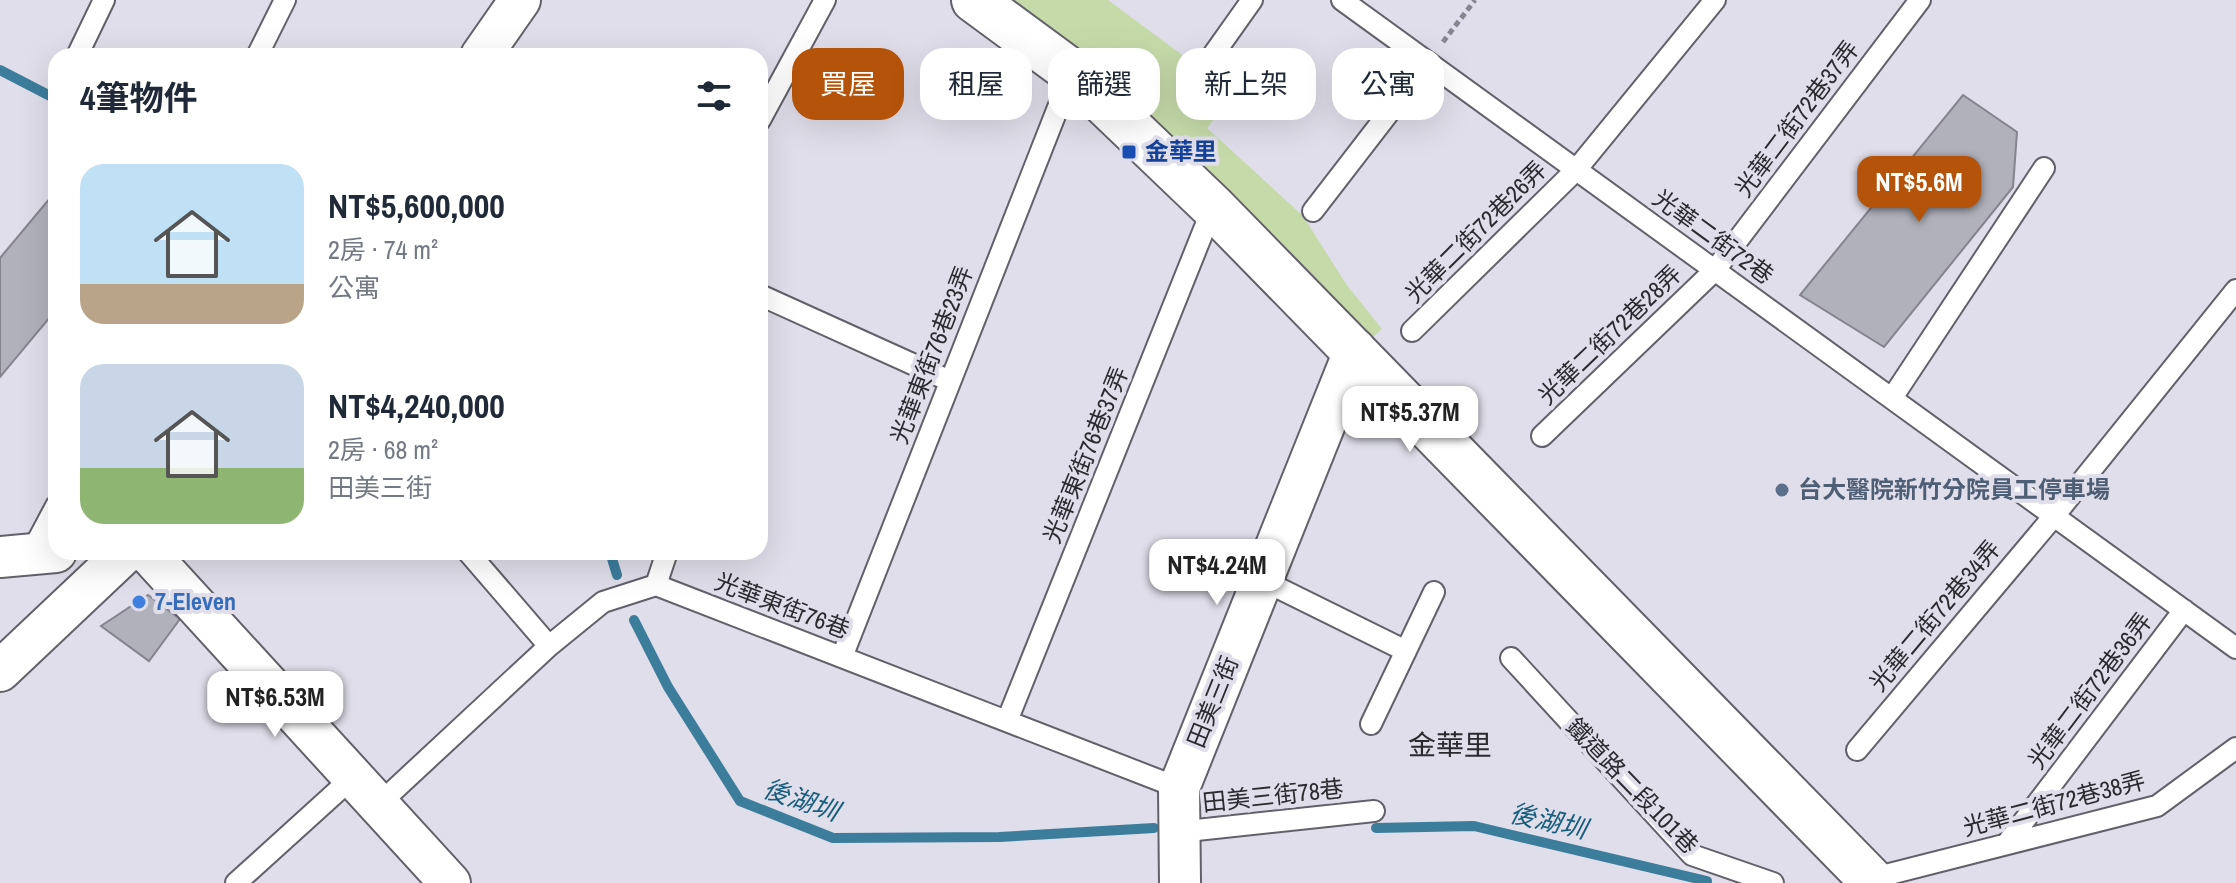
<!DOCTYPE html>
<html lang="zh-TW">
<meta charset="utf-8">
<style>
:root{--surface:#fff;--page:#f6f6f7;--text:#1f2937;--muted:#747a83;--accent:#b45309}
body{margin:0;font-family:"Archivo Narrow","Noto Sans TC",sans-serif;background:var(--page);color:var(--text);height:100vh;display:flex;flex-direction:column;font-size:30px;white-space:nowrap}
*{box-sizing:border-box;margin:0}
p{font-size:26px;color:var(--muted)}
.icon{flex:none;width:44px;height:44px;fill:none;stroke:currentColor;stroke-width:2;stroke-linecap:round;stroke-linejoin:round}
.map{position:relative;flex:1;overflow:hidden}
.side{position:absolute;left:48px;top:48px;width:720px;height:512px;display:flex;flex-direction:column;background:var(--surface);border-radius:24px;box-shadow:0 8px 32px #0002}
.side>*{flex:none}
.top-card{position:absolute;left:792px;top:48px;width:760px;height:72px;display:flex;gap:16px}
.price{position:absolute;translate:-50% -68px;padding:0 18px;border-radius:16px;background:#fff;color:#222;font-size:26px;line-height:52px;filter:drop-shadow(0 2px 4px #0008)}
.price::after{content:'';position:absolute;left:50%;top:48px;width:24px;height:18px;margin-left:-12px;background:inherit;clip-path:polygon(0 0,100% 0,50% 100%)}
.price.current{background:var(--accent);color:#fff}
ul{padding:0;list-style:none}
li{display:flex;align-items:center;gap:24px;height:200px;padding:0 32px}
li span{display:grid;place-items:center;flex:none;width:224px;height:160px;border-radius:24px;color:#555}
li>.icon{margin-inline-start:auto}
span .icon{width:96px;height:96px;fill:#fffc;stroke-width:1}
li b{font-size:34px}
h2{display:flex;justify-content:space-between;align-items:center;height:96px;padding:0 32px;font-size:34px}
.chip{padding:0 28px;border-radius:24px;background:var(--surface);box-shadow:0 8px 32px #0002;font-size:28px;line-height:72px}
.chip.current{background:var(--accent);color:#fff}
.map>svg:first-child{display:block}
</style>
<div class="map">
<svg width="2236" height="883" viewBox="0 0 2236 883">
<rect width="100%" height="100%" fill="#dfdeea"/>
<path fill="#c6daa9" d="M1001 0H1108L1212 77 1200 94 1218 114 1207 128 1303 216 1346 284 1382 329 1365 344Z"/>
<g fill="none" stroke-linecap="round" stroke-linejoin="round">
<path stroke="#3c7d9c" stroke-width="10" d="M0 70 56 99
M610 552 617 575
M634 620 668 687 740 801 833 838 999 837 1154 828
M1376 828 1474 826 1707 881"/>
</g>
<path fill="#b1b1bc" stroke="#84838e" stroke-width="2" d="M1963 95 2017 132 2013 187 1884 347 1800 295Z
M56 191V310L0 377V258Z
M148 595 180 619 149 661 101 626Z"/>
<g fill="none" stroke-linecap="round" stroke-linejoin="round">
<g stroke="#62616b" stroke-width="24">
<path id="service" d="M1342 0 2236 648
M1213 55 1252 0
M77 56 104 0
M257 56 285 0
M760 120 825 0
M1313 211 1428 62
M760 295 950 381
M1412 331 1576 170 1715 0
M1892 398 2044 168
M1542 436 1715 270 1920 0
M468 552 549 646
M30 555 56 506
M1262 580 1406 651
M656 585 667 552
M842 657 1072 72
M1511 658 1692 855 1773 883
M1007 721 1213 207
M1371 724 1434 592
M1857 750 2054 516 2236 290
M378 805 549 646 603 602 656 585 1179 788
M1178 832 1374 811
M2008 842 2184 610
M1870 879 2157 806 2236 748
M236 883 353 777"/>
</g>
<g stroke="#62616b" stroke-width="44">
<path id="minor" d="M481 56 520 0
M147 552 450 883
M0 557 56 552
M0 671 126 552
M1180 883 1179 788 1355 349"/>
</g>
<g stroke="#62616b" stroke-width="48">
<path id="tertiary" d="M974 0 1072 72 1213 207 1874 883"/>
</g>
<path stroke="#87868f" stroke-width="5" stroke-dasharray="6 4" stroke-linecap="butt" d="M1443 42 1475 0"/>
<use href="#service" stroke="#fff" stroke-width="20"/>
<use href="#minor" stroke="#fff" stroke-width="40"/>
<use href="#tertiary" stroke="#fff" stroke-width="44"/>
</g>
<rect fill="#1a4fb4" stroke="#dfdeea" stroke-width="3" x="1121" y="144" width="16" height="16" rx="4"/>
<circle fill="#5c6f8a" stroke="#dfdeea" stroke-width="3" cx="1782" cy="490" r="8"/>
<circle fill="#3f7fe0" stroke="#dfdeea" stroke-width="3" cx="139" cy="602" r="8"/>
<g text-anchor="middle" stroke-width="8" stroke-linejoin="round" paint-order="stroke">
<g font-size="24" fill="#2b2a2f" stroke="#dfdeea">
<text transform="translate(1797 119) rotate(-53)" y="8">光華二街72巷37弄</text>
<text transform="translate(1476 232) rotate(-45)" y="8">光華二街72巷26弄</text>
<text transform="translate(1713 237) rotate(36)" y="8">光華二街72巷</text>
<text transform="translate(1610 335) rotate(-44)" y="8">光華二街72巷28弄</text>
<text transform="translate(932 355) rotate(-69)" y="8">光華東街76巷23弄</text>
<text transform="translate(1086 455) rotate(-68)" y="8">光華東街76巷37弄</text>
<text transform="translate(782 606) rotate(21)" y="8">光華東街76巷</text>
<text transform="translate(1935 616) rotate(-50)" y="8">光華二街72巷34弄</text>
<text transform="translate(2090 691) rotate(-53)" y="8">光華二街72巷36弄</text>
<text transform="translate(1213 702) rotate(-68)" y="8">田美三街</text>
<text transform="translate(1632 786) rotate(46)" y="8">鐵道路二段101巷</text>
<text transform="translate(1273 796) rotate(-6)" y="8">田美三街78巷</text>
<text transform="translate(2054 804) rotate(-15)" y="8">光華二街72巷38弄</text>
</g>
<g font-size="24" font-weight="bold" fill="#164399" stroke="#dfdeea" text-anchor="start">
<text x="1145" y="160">金華里</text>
</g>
<g font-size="24" font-weight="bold" fill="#4e5e75" stroke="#dfdeea" text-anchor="start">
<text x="1798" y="498">台大醫院新竹分院員工停車場</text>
</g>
<g font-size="24" font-weight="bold" fill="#366cbe" stroke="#dfdeea" text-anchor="start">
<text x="155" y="610">7-Eleven</text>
</g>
<g font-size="26" font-style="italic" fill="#195f7d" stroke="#dfdeea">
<text transform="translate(801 800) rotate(19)" y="9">後湖圳</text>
<text transform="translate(1548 821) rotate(13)" y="9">後湖圳</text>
</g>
<g font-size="28" fill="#2b2a2f" stroke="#dfdeea">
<text x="1450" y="755">金華里</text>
</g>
</g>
</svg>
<b class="price current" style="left:1919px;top:224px">NT$5.6M</b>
<b class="price" style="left:1410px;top:454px">NT$5.37M</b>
<b class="price" style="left:1217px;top:607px">NT$4.24M</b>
<b class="price" style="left:275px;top:739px">NT$6.53M</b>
<div class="top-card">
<a class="chip current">買屋</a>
<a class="chip">租屋</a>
<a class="chip">篩選</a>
<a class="chip">新上架</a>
<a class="chip">公寓</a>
</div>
<section class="side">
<h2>4筆物件<svg class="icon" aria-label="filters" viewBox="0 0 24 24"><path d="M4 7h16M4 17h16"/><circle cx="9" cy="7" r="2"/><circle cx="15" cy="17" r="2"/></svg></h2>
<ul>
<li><span style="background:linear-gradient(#bfe0f5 75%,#b9a48a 0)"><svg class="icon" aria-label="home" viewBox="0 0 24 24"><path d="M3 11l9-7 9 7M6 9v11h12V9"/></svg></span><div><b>NT$5,600,000</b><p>2房 · 74 m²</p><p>公寓</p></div></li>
<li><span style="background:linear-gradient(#c9d6e8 65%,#8fb573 0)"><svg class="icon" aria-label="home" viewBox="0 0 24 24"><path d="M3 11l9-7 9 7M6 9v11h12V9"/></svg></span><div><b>NT$4,240,000</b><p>2房 · 68 m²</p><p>田美三街</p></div></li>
</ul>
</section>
</div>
